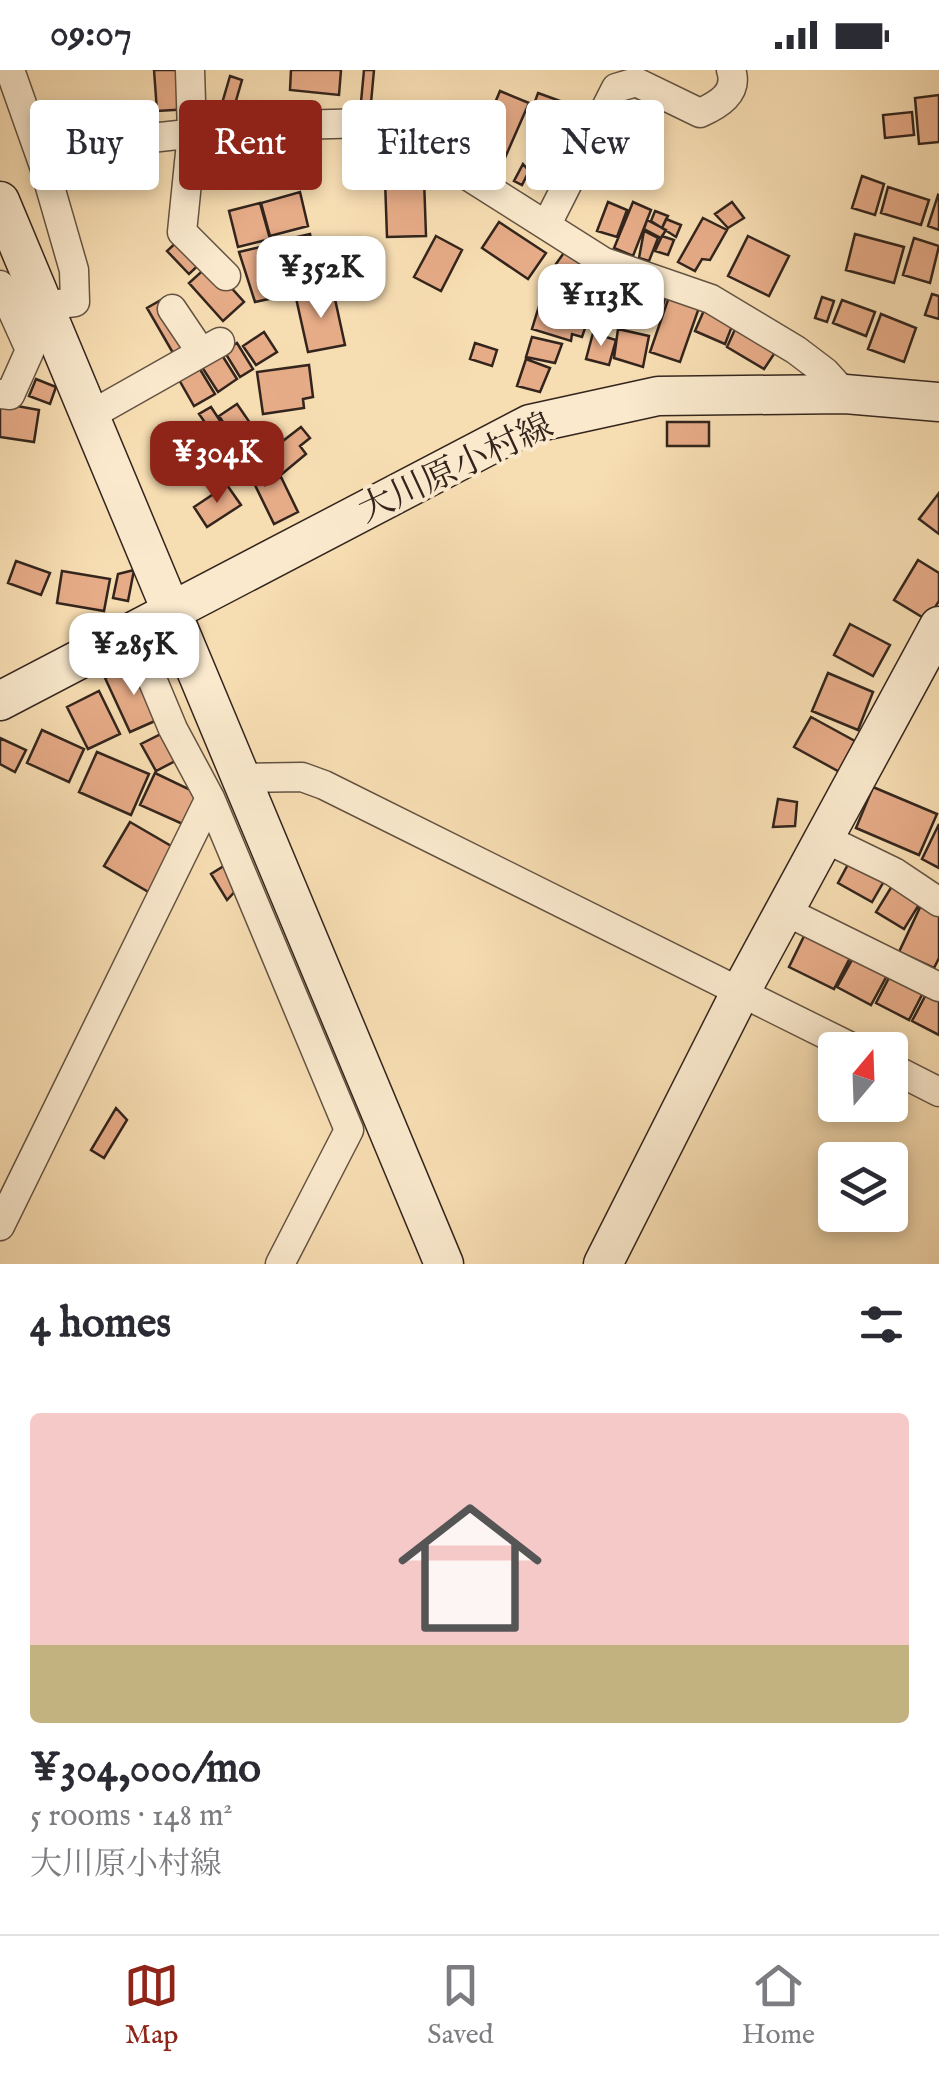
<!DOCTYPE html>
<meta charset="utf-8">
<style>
:root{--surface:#fff;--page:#f7f7f7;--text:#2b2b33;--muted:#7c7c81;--line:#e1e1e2;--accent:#8f2418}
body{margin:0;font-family:"IM FELL English","Noto Serif JP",serif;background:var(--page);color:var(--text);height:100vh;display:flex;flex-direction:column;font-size:38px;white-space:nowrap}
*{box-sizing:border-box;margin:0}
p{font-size:32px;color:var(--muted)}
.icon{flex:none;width:55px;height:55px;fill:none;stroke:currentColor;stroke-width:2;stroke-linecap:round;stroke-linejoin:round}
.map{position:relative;height:1194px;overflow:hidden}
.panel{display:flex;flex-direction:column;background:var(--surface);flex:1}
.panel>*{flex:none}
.hud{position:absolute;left:30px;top:30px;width:880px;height:90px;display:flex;gap:20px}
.needle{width:65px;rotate:19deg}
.buttons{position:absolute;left:818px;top:962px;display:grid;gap:20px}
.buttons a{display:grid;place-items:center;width:90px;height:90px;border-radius:10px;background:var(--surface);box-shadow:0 5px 15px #0003;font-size:50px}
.price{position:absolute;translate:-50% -85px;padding:0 22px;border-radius:20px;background:#fff;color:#222;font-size:32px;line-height:65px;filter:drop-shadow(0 2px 5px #0008)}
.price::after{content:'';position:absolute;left:50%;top:60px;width:30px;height:22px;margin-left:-15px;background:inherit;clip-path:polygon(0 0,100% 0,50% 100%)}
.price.on{background:var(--accent);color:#fff}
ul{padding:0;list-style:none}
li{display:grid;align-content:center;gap:20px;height:530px;padding:0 30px}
li span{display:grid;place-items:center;height:310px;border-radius:10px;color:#555}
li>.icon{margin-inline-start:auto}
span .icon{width:180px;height:180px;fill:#fffc;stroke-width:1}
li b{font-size:42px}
h2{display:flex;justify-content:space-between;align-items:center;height:120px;padding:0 30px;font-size:42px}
.tag{padding:0 35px;border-radius:10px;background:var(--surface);box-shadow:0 5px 15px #0003;font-size:35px;line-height:90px}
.tag.on{background:var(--accent);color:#fff}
.status{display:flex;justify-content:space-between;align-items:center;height:70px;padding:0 50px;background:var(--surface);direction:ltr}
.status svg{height:28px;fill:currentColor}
.tab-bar{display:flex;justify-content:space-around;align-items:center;height:140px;border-top:2px solid var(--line);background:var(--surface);font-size:28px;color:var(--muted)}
.tab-bar a{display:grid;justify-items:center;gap:5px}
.tab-bar .on{color:var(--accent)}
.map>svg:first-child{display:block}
</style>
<div class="status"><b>09:07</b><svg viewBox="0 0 49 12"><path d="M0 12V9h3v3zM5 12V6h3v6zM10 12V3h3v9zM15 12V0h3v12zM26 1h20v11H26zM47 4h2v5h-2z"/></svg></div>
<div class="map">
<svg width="939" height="1194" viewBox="0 0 939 1194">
<rect width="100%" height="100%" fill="#f7ddb2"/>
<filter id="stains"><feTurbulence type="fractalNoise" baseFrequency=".002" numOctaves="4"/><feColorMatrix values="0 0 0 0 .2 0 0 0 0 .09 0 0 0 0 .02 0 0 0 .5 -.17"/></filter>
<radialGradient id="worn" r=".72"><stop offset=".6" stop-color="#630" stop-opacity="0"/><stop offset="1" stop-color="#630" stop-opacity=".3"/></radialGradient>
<path fill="#e6ab87" stroke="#33251d" stroke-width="2.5" d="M154 0H187L190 39 157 41Z
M291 0H341L339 25 290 20Z
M364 0H374L371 33 361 32Z
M230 6 242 10 235 34 223 30Z
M500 21 529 33 504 90 476 78Z
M538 23 574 36 564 61 529 48Z
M939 25V72L919 74 915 28Z
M912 42 914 65 885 68 883 45Z
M298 62 301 96 228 101 226 67Z
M423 80 426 166 387 167 384 81Z
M523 94 529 101 522 115 514 111Z
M862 106 884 114 875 145 852 138Z
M888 117 929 130 921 155 881 143Z
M300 122 308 156 270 166 261 133Z
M938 125 939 126V160L928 156Z
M608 132 627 140 617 167 597 161Z
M633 132 651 140 633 186 614 178Z
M732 132 744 148 728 158 715 144Z
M260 133 270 169 238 177 229 141Z
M655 141 668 146 662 158 651 151Z
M703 148 727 160 710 190 702 189 695 201 678 192Z
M666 149 681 155 676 167 662 158Z
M647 150 666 160 661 168 644 159Z
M499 152 546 183 528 209 482 178Z
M644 161 658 168 649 191 639 188Z
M310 164 314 186 323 187 327 205 289 212 280 171Z
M855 164 904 177 894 213 846 200Z
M183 166 205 189 189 204 167 181Z
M436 166 462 180 441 221 414 207Z
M662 166 674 170 668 185 655 181Z
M748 166 789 186 769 226 728 206Z
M914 168 939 176 930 213 903 205Z
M269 175 273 198H279L284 213 278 215 282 226 255 232 239 182Z
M568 177 604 201 574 206 556 194Z
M210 194 244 232 223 251 189 213Z
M649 216 667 222 661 242 642 237Z
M333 220 345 275 308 282 296 228Z
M671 221 701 232 680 292 650 282Z
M543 223 592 238 582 267 572 264 571 271 532 259Z
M932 224 939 226V249L925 245Z
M822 227 834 231 827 252 815 248Z
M161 230 187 275 173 283 147 238Z
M842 230 875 242 866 266 833 253Z
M705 238 734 251 725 274 695 261Z
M881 244 916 258 904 292 868 279Z
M737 255 778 278 764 299 727 277Z
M618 259 649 266 643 297 614 288Z
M264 262 277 282 256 295 243 276Z
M593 263 616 270 609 295 586 289Z
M532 267 562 274 555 293 526 287Z
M237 273 253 299 240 307 224 281Z
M475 273 497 280 492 296 470 289Z
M220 282 237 309 218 322 200 294Z
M526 289 550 298 540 322 517 316Z
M309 295 313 327 303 329 304 338 263 344 257 302Z
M198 296 215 324 194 336 178 308Z
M36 309 56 317 50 334 29 326Z
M0 333 39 340 34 372 0 367Z
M237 334 259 366 266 361 274 374 242 395 230 377 237 373 219 346Z
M211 337 234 372 208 389 191 364 206 354 199 344Z
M667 352H709V376H667Z
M301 357 310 368 300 376 306 384 282 404 266 384Z
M259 403 265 415 281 407 298 442 274 454 251 407Z
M227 415 241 435 207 457 194 437Z
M939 423V464L919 449Z
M918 490 939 503V531L927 550 894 530Z
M16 491 50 503 41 525 8 513Z
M134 500 128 531 113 528 118 504Z
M62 501 110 509 104 541 57 533Z
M850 554 890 575 873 606 834 585Z
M139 593 164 647 130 662 105 608Z
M828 603 873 622 858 660 812 641Z
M99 621 120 664 88 679 67 637Z
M811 647 864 676 847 706 794 677Z
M42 660 84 679 69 712 27 693Z
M167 661 181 688 156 701 141 674Z
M0 668 26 680 15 702 0 694Z
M97 682 149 704 131 745 79 722Z
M155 703 199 724 185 755 140 735Z
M873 717 937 744 919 785 856 758Z
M778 729 797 732 795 756 773 757Z
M130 752 178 780 152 824 104 796Z
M939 754V798L922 789Z
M852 787 887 806 872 832 838 813Z
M227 794 240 816 227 830 211 804Z
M892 816 920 833 904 859 876 842Z
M924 829 939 836V888L934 898 899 882Z
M808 858 854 880 834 919 789 897Z
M857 881 890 900 871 935 837 917Z
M893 900 926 917 909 950 876 933Z
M931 915 939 920V965L912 951Z
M116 1038 127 1050 104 1088 91 1080Z"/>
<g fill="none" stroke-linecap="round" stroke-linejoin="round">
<g stroke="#645342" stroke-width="31">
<path id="street" d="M10 0 44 96 142 69 258 56 369 53 427 80 604 192 711 229 796 280 825 302 845 324
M190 0 192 63 182 162 226 206
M548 152 616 18 636 12 700 43C718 35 739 23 731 0
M0 215 12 240
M172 239 201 282
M0 324 10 325 30 280 12 240 75 232 74 200 44 96
M89 346 220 272
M132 561 173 659 210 728 349 1060 280 1194
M241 708 302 707 324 715 857 980
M824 768 894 802 939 832
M785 841 939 917
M890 997 939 1022
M0 1156 210 728"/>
</g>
<g stroke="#33251d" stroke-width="41">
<path id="secondary" d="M0 131 444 1194
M0 631 530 354 658 326 845 324 939 332
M603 1194 741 921 939 556"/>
</g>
<use href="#street" stroke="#fae9cd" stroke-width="28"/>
<use href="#secondary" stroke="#fae9cd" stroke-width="38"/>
</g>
<g text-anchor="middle" stroke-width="8" stroke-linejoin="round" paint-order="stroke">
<g font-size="35" fill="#33251d" stroke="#fae9cd">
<text transform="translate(455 397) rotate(-25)" y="12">大川原小村線</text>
</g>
</g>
<rect width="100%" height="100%" filter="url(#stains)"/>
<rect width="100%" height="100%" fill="url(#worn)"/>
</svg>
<div class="buttons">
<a><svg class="needle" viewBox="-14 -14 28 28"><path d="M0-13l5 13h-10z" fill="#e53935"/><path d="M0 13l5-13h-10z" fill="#7c7c81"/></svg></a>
<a><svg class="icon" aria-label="layers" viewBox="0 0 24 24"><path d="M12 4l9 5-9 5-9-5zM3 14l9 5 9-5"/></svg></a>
</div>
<b class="price" style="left:321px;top:251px">¥352K</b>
<b class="price" style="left:601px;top:279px">¥113K</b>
<b class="price on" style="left:217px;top:436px">¥304K</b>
<b class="price" style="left:134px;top:628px">¥285K</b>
<div class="hud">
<a class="tag">Buy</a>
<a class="tag on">Rent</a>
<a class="tag">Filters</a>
<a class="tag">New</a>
</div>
</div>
<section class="panel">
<h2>4 homes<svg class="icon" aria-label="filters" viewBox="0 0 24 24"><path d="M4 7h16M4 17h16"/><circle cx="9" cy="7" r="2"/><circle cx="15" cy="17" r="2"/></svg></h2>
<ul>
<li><span style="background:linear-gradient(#f6c9c9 75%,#c2b280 0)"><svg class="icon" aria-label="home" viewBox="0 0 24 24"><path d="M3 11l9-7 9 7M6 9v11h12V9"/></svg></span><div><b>¥304,000/mo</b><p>5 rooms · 148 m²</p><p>大川原小村線</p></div></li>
</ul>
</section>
<nav class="tab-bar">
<a class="on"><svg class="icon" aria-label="map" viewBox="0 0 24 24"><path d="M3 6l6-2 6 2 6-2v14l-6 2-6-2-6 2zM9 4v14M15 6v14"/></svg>Map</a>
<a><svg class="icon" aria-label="saved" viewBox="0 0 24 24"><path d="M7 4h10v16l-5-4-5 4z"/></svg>Saved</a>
<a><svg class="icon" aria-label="home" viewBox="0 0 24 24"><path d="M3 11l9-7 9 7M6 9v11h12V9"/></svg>Home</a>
</nav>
